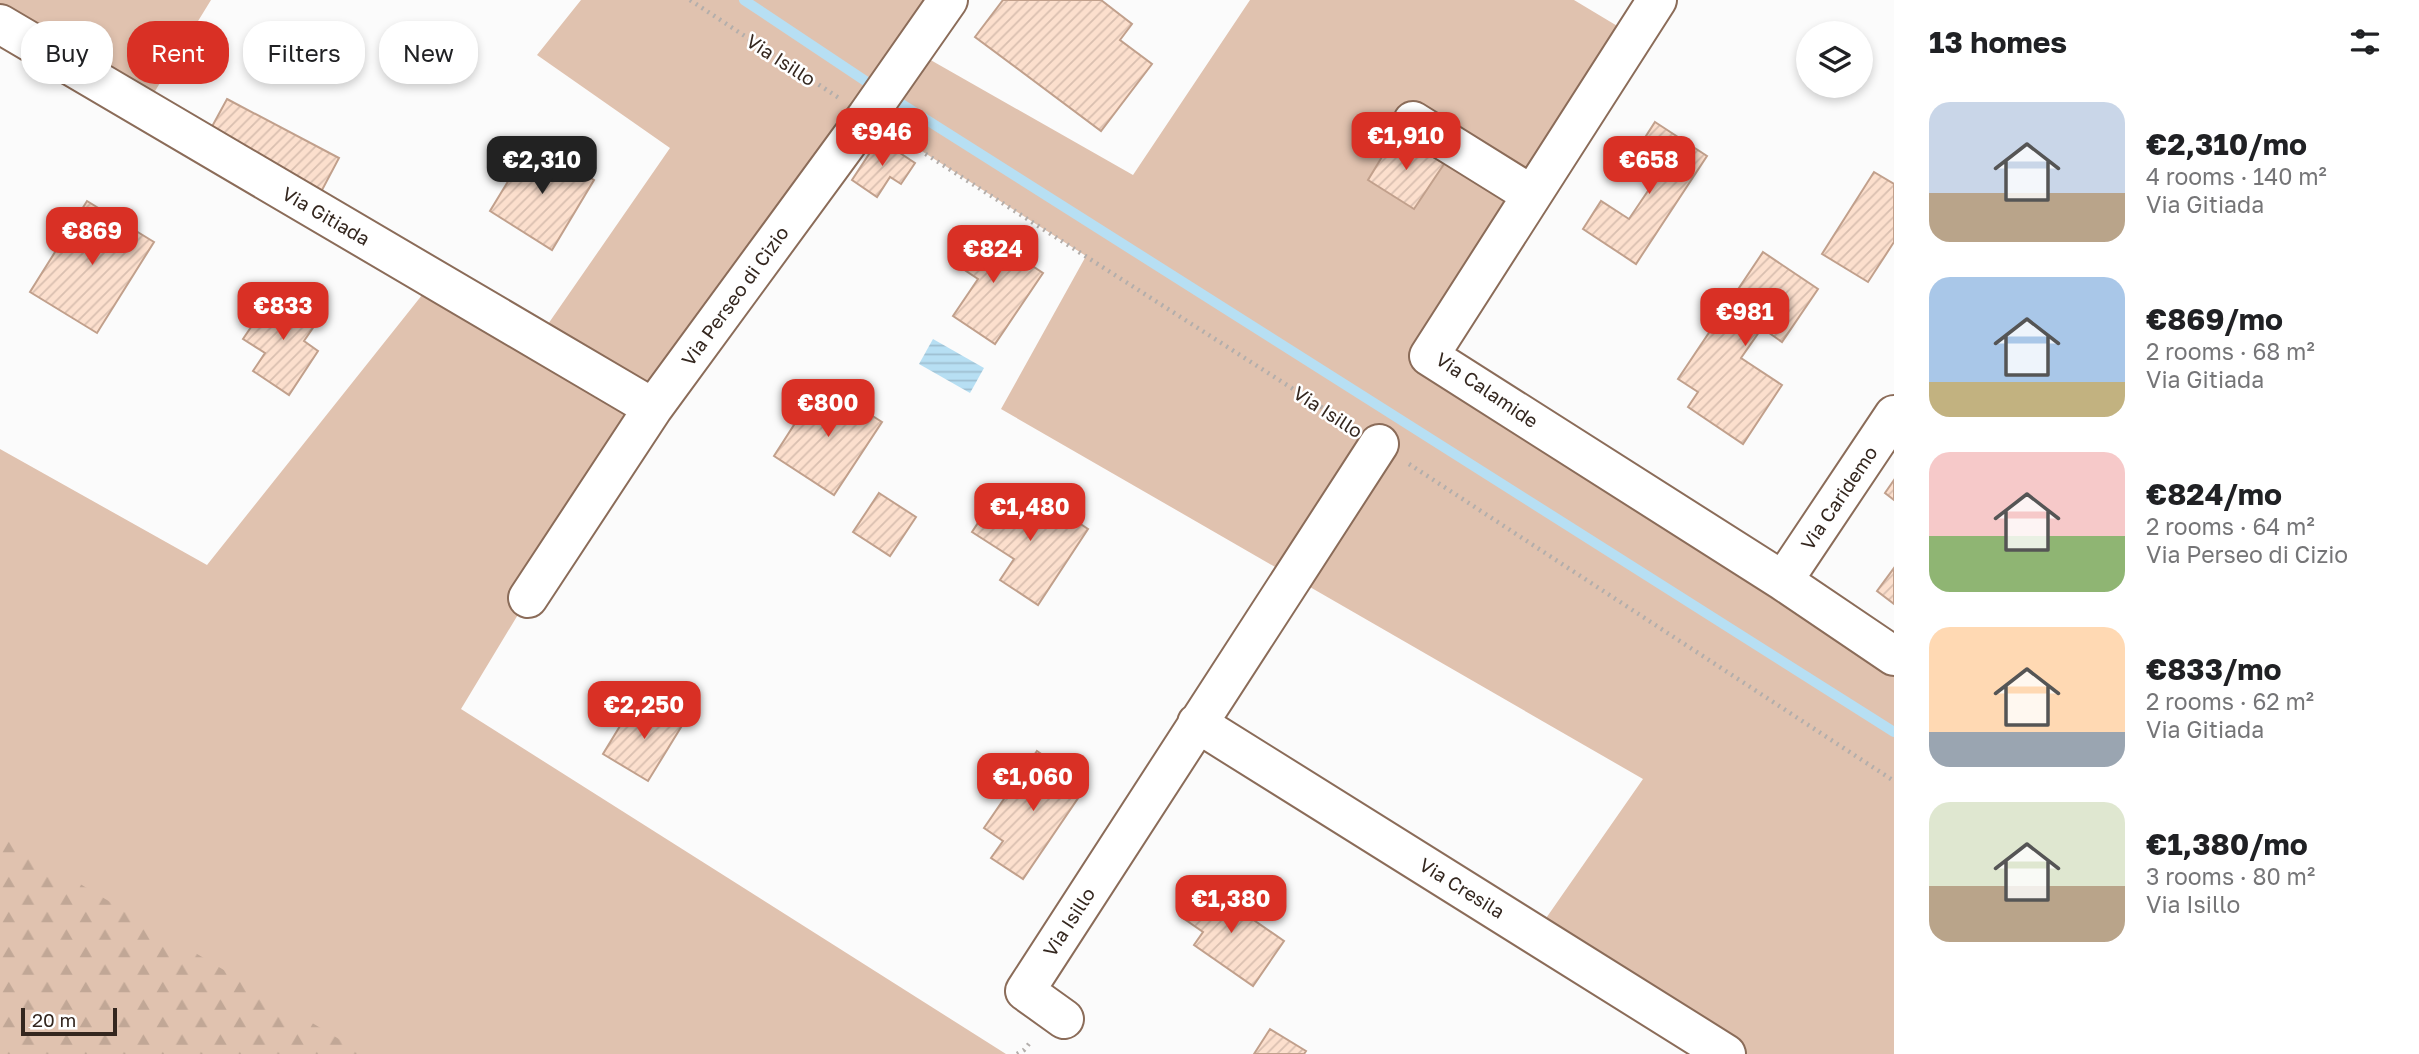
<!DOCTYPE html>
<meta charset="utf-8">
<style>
:root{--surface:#fff;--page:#f2f2f2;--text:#202124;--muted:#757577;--accent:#d93025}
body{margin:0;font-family:"Golos Text",sans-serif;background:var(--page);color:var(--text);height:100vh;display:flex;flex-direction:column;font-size:26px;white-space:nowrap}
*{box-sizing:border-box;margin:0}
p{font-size:23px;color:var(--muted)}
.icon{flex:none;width:38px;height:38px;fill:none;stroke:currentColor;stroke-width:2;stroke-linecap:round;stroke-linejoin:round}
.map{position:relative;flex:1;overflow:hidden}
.sheet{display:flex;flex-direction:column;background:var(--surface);width:525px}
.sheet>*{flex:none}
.guide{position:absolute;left:21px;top:21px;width:665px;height:63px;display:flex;gap:14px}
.controls{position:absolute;left:1796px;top:21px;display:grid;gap:14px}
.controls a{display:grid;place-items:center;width:77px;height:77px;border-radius:50%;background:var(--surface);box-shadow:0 4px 10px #0003;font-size:35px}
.scale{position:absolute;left:21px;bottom:18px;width:96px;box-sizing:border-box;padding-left:7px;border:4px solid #34271f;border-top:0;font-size:19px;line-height:24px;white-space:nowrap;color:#34271f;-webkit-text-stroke:5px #fff;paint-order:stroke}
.price{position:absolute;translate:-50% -60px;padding:0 16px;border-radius:14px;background:var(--accent);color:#fff;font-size:23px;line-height:46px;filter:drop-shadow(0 2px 4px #0008)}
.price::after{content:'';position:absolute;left:50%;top:42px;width:21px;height:16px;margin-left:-10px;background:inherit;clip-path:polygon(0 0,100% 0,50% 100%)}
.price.selected{background:#222;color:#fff}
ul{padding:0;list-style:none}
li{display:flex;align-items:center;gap:21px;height:175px;padding:0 35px}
li span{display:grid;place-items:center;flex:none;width:196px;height:140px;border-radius:21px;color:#555}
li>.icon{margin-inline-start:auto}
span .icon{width:84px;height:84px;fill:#fffc;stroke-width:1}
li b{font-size:30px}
h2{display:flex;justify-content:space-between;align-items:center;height:84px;padding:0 35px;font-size:30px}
.chip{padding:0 24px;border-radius:28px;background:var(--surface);box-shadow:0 4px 10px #0003;font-size:24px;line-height:63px}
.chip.selected{background:var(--accent);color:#fff}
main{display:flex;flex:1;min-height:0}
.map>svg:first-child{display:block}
</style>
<main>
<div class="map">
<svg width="1894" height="1054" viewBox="0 0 1894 1054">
<defs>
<pattern id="forest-firs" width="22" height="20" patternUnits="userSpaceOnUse" patternTransform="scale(1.75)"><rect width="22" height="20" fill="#e0c2af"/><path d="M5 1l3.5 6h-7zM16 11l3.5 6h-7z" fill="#c1a796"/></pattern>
<pattern id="water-rules" width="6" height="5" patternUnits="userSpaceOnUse" patternTransform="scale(1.75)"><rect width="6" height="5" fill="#b7dff3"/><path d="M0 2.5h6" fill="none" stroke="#9ebfd0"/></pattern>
<pattern id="building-hatch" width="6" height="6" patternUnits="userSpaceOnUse" patternTransform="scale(1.75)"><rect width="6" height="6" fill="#fcdfcd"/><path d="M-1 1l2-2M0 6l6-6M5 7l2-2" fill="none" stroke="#d9bfb0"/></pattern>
</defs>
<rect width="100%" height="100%" fill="#fbfbfb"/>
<path fill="#e0c2af" d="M0 0H211L144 109 0 24Z
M581 0H948L913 50 1133 175 1250 0H1574L1634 36 1429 356 1894 656V1054H1726L1535 934 1643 779 1001 409 1086 256 867 116 528 598 461 709 1006 1054H0V449L207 565 434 280 537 340 670 148 537 55Z"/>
<path fill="url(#forest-firs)" d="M0 836 364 1054H0Z"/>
<path fill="url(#water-rules)" d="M933 339 984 368 970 393 919 364Z"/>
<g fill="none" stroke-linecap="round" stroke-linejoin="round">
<path stroke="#b7dff3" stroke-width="10" d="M744 0 876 88
M889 96 1894 732"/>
</g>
<path fill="url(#building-hatch)" stroke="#c1a08c" stroke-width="2" d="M1003 0H1101L1132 24 1120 40 1152 64 1101 131 975 37Z
M227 99 339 158 321 192 209 132Z
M1655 122 1707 156 1636 264 1583 229 1601 201 1629 219 1664 167 1637 150Z
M1396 134 1444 164 1414 209 1368 180Z
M879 139 915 163 901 184 890 177 877 197 852 180Z
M532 142 594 180 552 250 490 211Z
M1874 172 1894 184V242L1868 282 1822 254Z
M87 201 154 242 97 333 30 292Z
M974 227 1043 273 995 344 953 316 978 279 951 261Z
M1763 252 1818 289 1782 342 1762 328 1741 358 1782 385 1743 444 1688 407 1698 392 1678 379Z
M276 290 319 319 304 341 318 351 289 395 253 371 265 353 243 339Z
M821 383 882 422 834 495 774 456Z
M1894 480V500L1885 493Z
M1000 489 1043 517 1051 504 1088 529 1038 605 1000 580 1014 559 972 532Z
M879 493 916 517 890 556 853 532Z
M1894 568V604L1877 591Z
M662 704 686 719 648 781 603 754 631 708 651 721Z
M1037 751 1087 785 1023 879 991 858 1003 841 984 828Z
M1202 884 1284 941 1253 986 1194 945 1203 932 1180 916Z
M1270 1029 1306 1051 1304 1054H1254Z"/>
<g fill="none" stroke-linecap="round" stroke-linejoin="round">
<g stroke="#8b6c59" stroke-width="42">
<path id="minor" d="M1657 0 1429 356 1783 581 1894 656
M0 24 653 408
M1413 121 1532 195
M1783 581 1894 415
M528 598 653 408 867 116 948 0
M1197 723 1726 1054
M1064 1019 1025 991 1379 444"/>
</g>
<path stroke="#b3aeab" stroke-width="4.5" stroke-dasharray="2 5" stroke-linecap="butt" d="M690 0 839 98
M896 135 1351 426
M1409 464 1894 781
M1017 1054 1024 1050 1032 1040"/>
<use href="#minor" stroke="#fff" stroke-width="38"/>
</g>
<g text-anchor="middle" stroke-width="5" stroke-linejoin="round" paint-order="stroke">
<g font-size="19" fill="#34271f" stroke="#fff">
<text transform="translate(781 60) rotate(33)" y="7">Via Isillo</text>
<text transform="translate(326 216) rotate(30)" y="7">Via Gitiada</text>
<text transform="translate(735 296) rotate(-54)" y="7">Via Perseo di Cizio</text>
<text transform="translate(1487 390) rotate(34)" y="7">Via Calamide</text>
<text transform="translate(1328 412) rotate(33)" y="7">Via Isillo</text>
<text transform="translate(1839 498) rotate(-56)" y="7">Via Caridemo</text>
<text transform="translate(1462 888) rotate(32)" y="7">Via Cresila</text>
<text transform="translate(1069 922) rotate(-57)" y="7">Via Isillo</text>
</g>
</g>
</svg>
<div class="controls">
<a><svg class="icon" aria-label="layers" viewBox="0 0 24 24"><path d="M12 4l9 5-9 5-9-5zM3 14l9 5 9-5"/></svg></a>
</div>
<div class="scale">20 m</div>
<b class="price" style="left:882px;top:168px">€946</b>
<b class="price" style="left:1406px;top:172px">€1,910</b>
<b class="price selected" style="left:542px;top:196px">€2,310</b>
<b class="price" style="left:1649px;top:196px">€658</b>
<b class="price" style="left:92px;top:267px">€869</b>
<b class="price" style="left:993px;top:285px">€824</b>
<b class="price" style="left:283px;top:342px">€833</b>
<b class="price" style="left:1745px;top:348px">€981</b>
<b class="price" style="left:828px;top:439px">€800</b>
<b class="price" style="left:1030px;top:543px">€1,480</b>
<b class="price" style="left:644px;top:741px">€2,250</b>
<b class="price" style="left:1033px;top:813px">€1,060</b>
<b class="price" style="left:1231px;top:935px">€1,380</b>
<div class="guide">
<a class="chip">Buy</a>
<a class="chip selected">Rent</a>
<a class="chip">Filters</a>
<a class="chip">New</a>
</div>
</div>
<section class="sheet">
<h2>13 homes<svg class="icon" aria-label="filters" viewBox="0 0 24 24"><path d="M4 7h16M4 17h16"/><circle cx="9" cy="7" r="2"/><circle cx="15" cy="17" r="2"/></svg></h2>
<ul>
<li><span style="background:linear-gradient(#c9d6e8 65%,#b9a48a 0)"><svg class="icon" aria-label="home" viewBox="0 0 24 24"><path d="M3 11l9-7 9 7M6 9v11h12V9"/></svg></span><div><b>€2,310/mo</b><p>4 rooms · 140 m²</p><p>Via Gitiada</p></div></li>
<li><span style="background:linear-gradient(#a9c7e8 75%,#c2b280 0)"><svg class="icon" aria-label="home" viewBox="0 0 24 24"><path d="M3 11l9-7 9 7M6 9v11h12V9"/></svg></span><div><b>€869/mo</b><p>2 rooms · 68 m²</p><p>Via Gitiada</p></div></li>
<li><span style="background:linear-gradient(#f6c9c9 60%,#8fb573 0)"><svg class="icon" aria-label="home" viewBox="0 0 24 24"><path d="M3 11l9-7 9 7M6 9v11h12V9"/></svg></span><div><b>€824/mo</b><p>2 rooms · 64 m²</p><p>Via Perseo di Cizio</p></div></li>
<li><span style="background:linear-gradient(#ffd9b3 75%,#9aa5b1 0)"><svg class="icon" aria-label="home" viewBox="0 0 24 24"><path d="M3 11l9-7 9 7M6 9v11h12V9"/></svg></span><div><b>€833/mo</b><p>2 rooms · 62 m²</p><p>Via Gitiada</p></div></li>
<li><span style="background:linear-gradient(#dfe7d0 60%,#b9a48a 0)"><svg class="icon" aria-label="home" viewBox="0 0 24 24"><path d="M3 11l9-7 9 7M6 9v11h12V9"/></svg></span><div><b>€1,380/mo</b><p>3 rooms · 80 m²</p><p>Via Isillo</p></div></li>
</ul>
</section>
</main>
